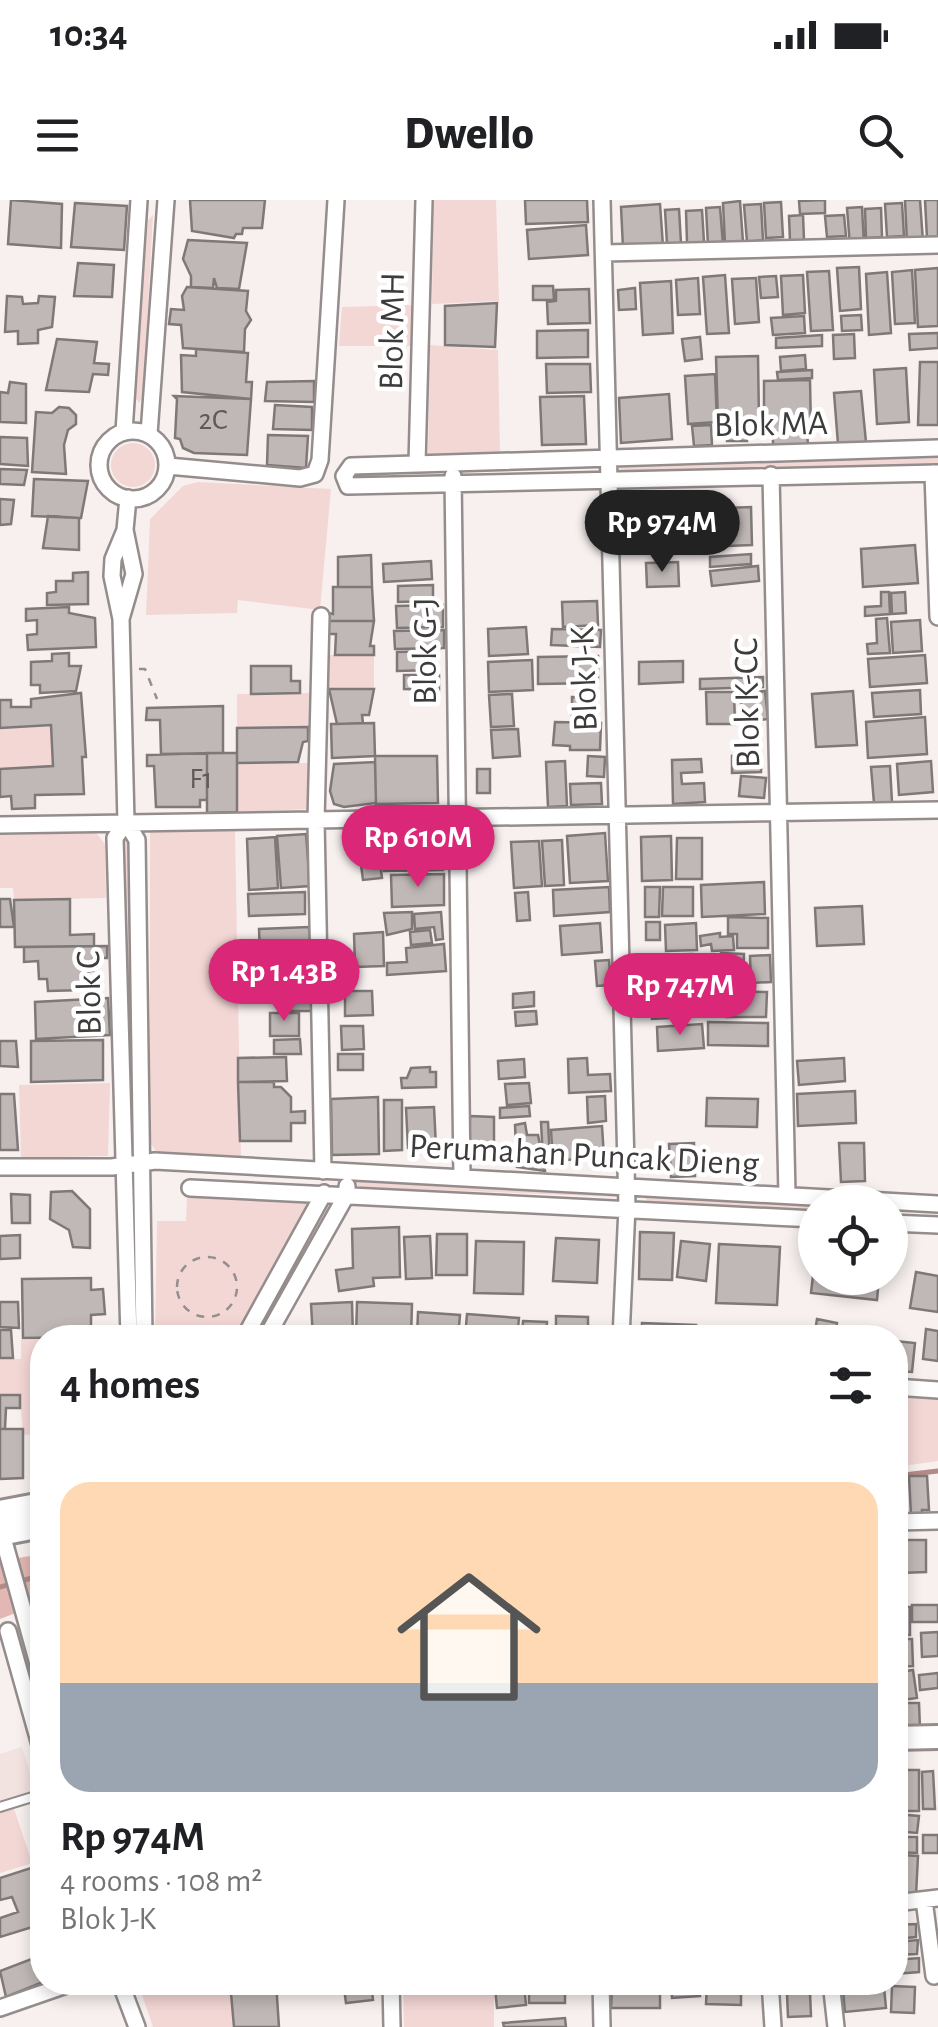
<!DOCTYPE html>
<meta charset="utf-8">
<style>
:root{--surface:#fff;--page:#f6f6f6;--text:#202124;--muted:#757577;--accent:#db2777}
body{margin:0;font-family:"Alegreya Sans",sans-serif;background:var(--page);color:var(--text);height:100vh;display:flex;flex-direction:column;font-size:38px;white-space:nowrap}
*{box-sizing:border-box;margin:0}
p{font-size:32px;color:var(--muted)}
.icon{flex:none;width:55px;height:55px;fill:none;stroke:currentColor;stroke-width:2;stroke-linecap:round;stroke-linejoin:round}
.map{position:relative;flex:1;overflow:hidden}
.sheet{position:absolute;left:30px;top:1125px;width:878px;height:670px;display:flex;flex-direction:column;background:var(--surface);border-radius:40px;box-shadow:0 5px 15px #0003}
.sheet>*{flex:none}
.fabs{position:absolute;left:798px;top:985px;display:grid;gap:20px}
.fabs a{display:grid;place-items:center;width:110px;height:110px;border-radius:50%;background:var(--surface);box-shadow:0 5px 15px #0003;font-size:50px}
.price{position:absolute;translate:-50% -85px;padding:0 22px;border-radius:35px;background:var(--accent);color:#fff;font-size:32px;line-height:65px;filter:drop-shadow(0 2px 5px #0008)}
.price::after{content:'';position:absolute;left:50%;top:60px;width:30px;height:22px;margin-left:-15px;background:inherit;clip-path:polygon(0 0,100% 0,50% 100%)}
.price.selected{background:#222;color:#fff}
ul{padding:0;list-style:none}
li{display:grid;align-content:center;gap:20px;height:530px;padding:0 30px}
li span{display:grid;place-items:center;height:310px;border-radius:30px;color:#555}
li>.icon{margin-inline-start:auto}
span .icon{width:180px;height:180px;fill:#fffc;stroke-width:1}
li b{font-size:42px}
h2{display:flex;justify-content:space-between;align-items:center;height:120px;padding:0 30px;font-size:42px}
.status{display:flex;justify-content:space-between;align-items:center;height:70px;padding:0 50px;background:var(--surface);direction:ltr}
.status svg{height:28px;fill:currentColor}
header{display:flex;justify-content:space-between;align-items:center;height:130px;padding:0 30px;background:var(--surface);font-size:45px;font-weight:800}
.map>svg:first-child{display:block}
</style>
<div class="status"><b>10:34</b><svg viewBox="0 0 49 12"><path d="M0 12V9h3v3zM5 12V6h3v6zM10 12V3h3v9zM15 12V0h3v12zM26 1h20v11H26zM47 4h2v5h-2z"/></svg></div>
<header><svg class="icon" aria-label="menu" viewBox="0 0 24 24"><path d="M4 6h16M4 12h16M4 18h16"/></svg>Dwello<svg class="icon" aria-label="search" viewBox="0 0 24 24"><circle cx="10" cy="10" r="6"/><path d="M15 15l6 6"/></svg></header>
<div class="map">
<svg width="938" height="1827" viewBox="0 0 938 1827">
<rect width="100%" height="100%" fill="#f7f0ef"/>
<path fill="#f2e2e0" d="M22 1547 38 1597 13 1606 32 1663 0 1673V1554Z"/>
<path fill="#f3d7d5" d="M433 0H496L499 101 432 104Z
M153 15 143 197 139 203 134 196 148 20Z
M413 105 412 146H339L342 107Z
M430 145 498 150 500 252 428 254Z
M111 265a22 22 0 1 1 44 0a22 22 0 1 1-44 0Z
M938 258V265L623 273 618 268Z
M198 282 331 289 320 410 238 400 237 413 146 415 150 319 183 286Z
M327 455H374V489L325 488Z
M309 493 308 527 237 528V494Z
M51 525 53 566 0 569V528Z
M237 563H312L309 609 237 612Z
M235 630 241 958 157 953 150 942V632Z
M96 633 105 644 106 698 14 700 13 688H0V635Z
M125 636 131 638 135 928 131 930 126 924Z
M110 883 108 956 21 958 19 885Z
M357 978 618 991 621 997 359 987 354 983Z
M643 995 815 1003V1011L648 1002Z
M187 996 311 1002 235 1137 155 1138 157 1021H186Z
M42 1139V1234L23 1235 20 1195H0V1159H21V1140Z
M895 1194 938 1197V1261L895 1267Z
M13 1606 32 1663 0 1673V1610Z
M138 1783H230L234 1827H153Z
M403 1783H494V1827H404Z"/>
<path fill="#e3b7b3" d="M42 1354V1418L37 1419 34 1406 0 1419V1361Z"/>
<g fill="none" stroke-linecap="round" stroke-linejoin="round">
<path stroke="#b48a87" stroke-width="5" d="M895 1276 938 1271
M0 1387 42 1375"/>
</g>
<path fill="#bfb8b7" stroke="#7f7878" stroke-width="2.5" d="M11 0 62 4 61 48 8 44Z
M190 0H265L262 28H243L242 34H236L234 38 192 31Z
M525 0H587L588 22 526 24Z
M825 0V13L800 14 799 1Z
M905 0H920L923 42 907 43Z
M925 0H938V38H927Z
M740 1 743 42 725 44 723 3Z
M781 2 783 37 766 38 764 3Z
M75 3 127 6 124 50 71 47Z
M902 3 904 36 887 37 885 4Z
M660 4 663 46 623 48 621 7Z
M761 4 763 40 747 42 744 5Z
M720 7 723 45 708 46 706 8Z
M862 7 864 45 850 46 847 8Z
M881 8 882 37 866 38 865 9Z
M679 9 681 43 667 44 665 10Z
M702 10 704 42 687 43 686 11Z
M803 15 804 40 790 41 789 16Z
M844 15 846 36 827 37 825 16Z
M586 25 588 55 529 59 527 30Z
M188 40 247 43 239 89 217 88 214 78 213 88 191 87V76L183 59Z
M78 63 114 65 112 97 74 96Z
M859 67 861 109 840 111 837 68Z
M938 68V126L918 127 915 70Z
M912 70 915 123 895 124 892 72Z
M829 71 833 130 811 131 807 72Z
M887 72 891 133 869 135 866 74Z
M725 75 729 133 707 134 703 77Z
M803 75 805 113 783 115 781 76Z
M776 76 778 97 761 98 759 77Z
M698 78 700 114 678 115 676 80Z
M756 78 759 122 735 124 732 79Z
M671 81 673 133 643 135 640 83Z
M533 86H553L554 100H533Z
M187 87 248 91 246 111 251 120 245 129 244 152 183 148 181 125 169 124 171 109 184 110 182 96Z
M635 88 636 109 619 110 618 90Z
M589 89 590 123 548 124 547 102 556 101V90Z
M7 96 22 97 23 104 38 103 39 96 55 97 52 127 38 130V143L18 144V131L5 132Z
M497 103 495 147 445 145V106Z
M861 115 862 130 842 131 841 116Z
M804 116 805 133 773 135 771 118Z
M588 130V157L537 158V131Z
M938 133V148L910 150 909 134Z
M854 134 855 158 834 159 833 135Z
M822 135V146L776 148V138Z
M700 137 702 159 685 161 682 139Z
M57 139 97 142 94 163 109 164 108 175 93 174 89 192 46 190Z
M196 149 248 153 246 182H252L251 199 182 192 181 155 196 156Z
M805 155 806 169 781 171 780 157Z
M758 156 759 221 718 223 716 157Z
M920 162H938V225H918Z
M546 164H590L591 192 547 193Z
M906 168 909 222 877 224 874 170Z
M812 170V178L778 180 777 172Z
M715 174 717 222 688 224 685 176Z
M810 180 811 231 764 232V181Z
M314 181V202L265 201 267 182Z
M10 182 26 184V223L0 222V192L8 193Z
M861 191 866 242 838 244 834 193Z
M669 194 672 239 621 243 619 198Z
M174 196 251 199 247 255 194 253 183 248 180 239 175 238 177 199Z
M584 196 586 244 542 245 540 197Z
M275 205 312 207V230L273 229Z
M59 207 69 208 76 215V224L68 230 64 245 66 274 32 272 36 212 52 213Z
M711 225 712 245 694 246 692 226Z
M746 225 747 241H727V226Z
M807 232 808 245 773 247V233Z
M268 235 308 236 306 268 267 265Z
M0 237 27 238 28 266 0 264Z
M0 269 27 270 24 285 0 284Z
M34 279 88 281 81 318 32 316Z
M0 299 14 300 11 324 0 325Z
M751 307 752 345 701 347 699 309Z
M642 311 692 312 691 353 641 352Z
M48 316 79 318V350L43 348Z
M915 345 918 383 863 387 861 349Z
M751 354V364L710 367V357Z
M371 355 372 387H338V357Z
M431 361 432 379 384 382 383 364Z
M678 362 679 386 647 387 646 363Z
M758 366 759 381 712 386 710 371Z
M88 372V404L47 405V393L56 392V381H73V373Z
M433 385V401L398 402V386Z
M333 387H372L374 421H328V413L333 414Z
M881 392H889L890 414 865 416V407L881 406Z
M905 392 906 413 892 414 891 393Z
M597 401 598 425 563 427 562 402Z
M443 405V427L397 428 396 406Z
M69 407V413L95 418 96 447 28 450 27 435 37 434V420L26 421V409Z
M887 418 890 453 868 454 867 444 877 443 876 419Z
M920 420 922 451 893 453 891 422Z
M328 421H374L370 446H374V455H335L336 434H328Z
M526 427 528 454 489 456 488 429Z
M552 429 601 430 600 447 551 445Z
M444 430V448L395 449 394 431Z
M434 451 435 470 397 471V452Z
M69 453V466H81L76 491 40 493V485H31V462L52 461V454Z
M925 455 927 483 870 487 868 459Z
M598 456V483L538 484V457Z
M532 460 533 490 489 492 488 462Z
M683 461V482L639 484V462Z
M251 466H291V481H300V493L251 494Z
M404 475H439V490L404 489Z
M763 477V487L700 489V479Z
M329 489H374L369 515H362L363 523 337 524Z
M920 490 921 514 874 517 872 493Z
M765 491 768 519 743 522 740 494Z
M853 491 857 545 816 547 812 494Z
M706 492H734L735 524H707Z
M81 493 86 557H82L84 594 35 595V608L12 609 11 596 0 597V569L53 566 51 525 0 528V500H11V507H31V499Z
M512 494 514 526 491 527 489 495Z
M572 497 594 498 593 518 572 517Z
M223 506V553L161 554 160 520H146L147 508Z
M925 517 927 554 868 558 866 522Z
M555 522 601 523 600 550H570V546L553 545Z
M374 523 375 556 332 558 331 524Z
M308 527V541L303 542 298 562 237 563V528Z
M518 529 520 556 493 558 491 530Z
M207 553V600H200V607H156L154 566H147V555Z
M207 553H237V612L207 613Z
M761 555V572L732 573V556Z
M375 556H437L438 603 376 604Z
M588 556 605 557 604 577 587 576Z
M701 559 702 572 681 573 682 584 704 583 705 602 673 604 672 560Z
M565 561 567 606 548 607 546 562Z
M931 561 933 592 899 595 897 564Z
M375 562 376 603 344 607 334 604 330 591 334 564Z
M890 566 892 602 874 603 871 567Z
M477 569H490V593H477Z
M741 576 766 578 764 598 739 596Z
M601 583 602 604 571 605 570 584Z
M605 633 608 681 570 683 567 636Z
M306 634 310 686 281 688 277 636Z
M671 636 672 680 642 681 641 637Z
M275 637 278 688 249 690 247 639Z
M677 638H702V679H676Z
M562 640 564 685 545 686 542 641Z
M539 641 542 686 514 688 511 642Z
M442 642 443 670 384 671 383 644Z
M378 648 382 678 363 680 359 650Z
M444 674V705L392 707 391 675Z
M764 682 765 714 702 717 701 685Z
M609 687 610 712 554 716 553 690Z
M645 687H660L659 717H645Z
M663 687H693V716H662Z
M305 692V714L249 716 248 694Z
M528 692 530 720 517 721 515 693Z
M0 699H10L14 727H0Z
M70 699V735L94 734V746L15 747 14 700Z
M862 706 864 744 817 746 815 708Z
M412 712V729L387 735 384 713Z
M441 712 443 739 436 740 434 727 415 729 414 714Z
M728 717 768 718V748H737V734H728Z
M646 722H660V740H646Z
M600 723 602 752 562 755 560 726Z
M696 723 697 750 666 751 665 725Z
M309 727 311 751 260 754 259 729Z
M430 730 432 743 411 745 410 732Z
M383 732 384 766 355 767 354 734Z
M720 733V737L733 736 734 750 712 751 711 744 701 746 700 736Z
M444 744 446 771 387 775V763L407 762 406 748Z
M107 746V758H93V771L84 772 85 790 48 791 47 779H39L38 761 24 762V747Z
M721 753 744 754 743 782H720Z
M692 754 693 780 650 782V755Z
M770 755 771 782 751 783 750 756Z
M609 760 611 785 597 786 595 761Z
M703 784 705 816 652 819 651 787Z
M282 789H312V811H282Z
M345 791H372L373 815 345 816Z
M726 791 767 792 766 817H726Z
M534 792V806L513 808V794Z
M108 798 110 835 36 839 35 802Z
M536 811 537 824 516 826 515 812Z
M270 813H299V836H270Z
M708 822 768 823V846L708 845Z
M702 824 704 848 658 851 657 827Z
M341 826H363L364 849 342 850Z
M300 839 301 854H274V840Z
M103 840V880L31 882V841Z
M0 841H16L18 867 0 866Z
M338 854H363V870H338Z
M286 857 287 881 238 882V858Z
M587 858 588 875 610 874 611 891 569 893 568 859Z
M844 858 845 881 799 885 797 861Z
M524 859 525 877 499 879 498 861Z
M430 867V872H436V887L402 888 401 878H407L411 868Z
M238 882H274V887H281L291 897V912L305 911V923H291V941H240Z
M529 883 531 903 507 905 505 884Z
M855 891 856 923 798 926 797 894Z
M0 894H14L18 950H0Z
M605 896 606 921 588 923 587 897Z
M378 897 379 954 332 955 331 899Z
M707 898 758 899 757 927 706 926Z
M384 900H402V950L384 951Z
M529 906 530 916 500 918V908Z
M434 907 436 947 408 948 406 908Z
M470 916 494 917V952H488V958L469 957Z
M541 922H548L550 960 543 961Z
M525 923 527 935H538L545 971 517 967 515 925Z
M602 926 604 957 553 961 551 930Z
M694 943 695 976 671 977 669 944Z
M839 943H864L865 981 841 982Z
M72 991 90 1009V1048L73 1047 69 1030 50 1019 51 992Z
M11 994 30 995V1023H12Z
M399 1027 400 1077 373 1078 374 1086 339 1091 336 1070 353 1068 352 1029Z
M640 1032 674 1033 672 1080 639 1079Z
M437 1034H467V1075H436Z
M20 1035V1058L0 1059V1036Z
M430 1036 432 1078 406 1079 404 1037Z
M556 1038 599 1040 597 1083 553 1081Z
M476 1041 524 1042 523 1094 474 1093Z
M681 1041 710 1044 706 1081 677 1077Z
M719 1044 780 1047 777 1105 716 1103Z
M815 1058V1078H879L877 1100 811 1093Z
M916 1072 938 1076V1112L910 1108Z
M91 1078V1090L103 1089 105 1114 91 1115V1137L23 1138 22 1079Z
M0 1102H18L19 1128 0 1127Z
M352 1102 353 1138H313L311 1104Z
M357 1102 412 1104 411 1138H356Z
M418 1112 460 1115 458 1138H417Z
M467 1114 519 1118 517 1138H465Z
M556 1116 588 1117V1138H556Z
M817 1119 837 1123 835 1138H814Z
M523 1121 547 1122 546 1138H522Z
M642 1123 696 1125 695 1138H642Z
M926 1129 938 1131V1161L923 1159Z
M0 1130H11L13 1158H0Z
M895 1141 915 1143 912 1172 895 1171Z
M0 1195H20V1208H6L5 1229H0Z
M0 1229H23V1278L0 1279Z
M909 1276H927L929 1310H922V1316H911Z
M899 1340H926V1372L900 1373Z
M912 1405H938V1422H912Z
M895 1407H910V1435H895Z
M938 1432V1456L922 1457 921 1433Z
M895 1439H912L913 1466 895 1467Z
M913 1470 917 1498 902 1500 899 1472Z
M938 1473V1488L920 1490 919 1475Z
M897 1503H919L920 1529 898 1530Z
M895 1570H919V1611H895Z
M933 1571 935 1609H923L922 1572Z
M895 1614 919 1616 917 1633 895 1631Z
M923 1635H938V1653H923Z
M897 1637H917V1653L897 1652Z
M902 1655 918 1656 916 1695 900 1694Z
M37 1666 42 1684V1724L0 1737V1718L18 1712 12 1697 0 1700V1678Z
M916 1724V1737L895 1739V1725Z
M918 1740 917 1754 895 1755V1742Z
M42 1755 43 1782 6 1797 0 1771Z
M919 1758V1772L895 1774V1760Z
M230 1782H276L279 1827H234Z
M324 1782H371L373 1800 346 1803 344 1788 325 1790Z
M529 1782H565V1803H529Z
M671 1782H700V1796L672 1798Z
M774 1782H809V1791L775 1793Z
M524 1785 526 1805 497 1808 495 1788Z
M707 1785 741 1786V1805L706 1804Z
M612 1786H660V1808H611Z
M892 1786 915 1787 914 1813 891 1812Z
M884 1787 886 1808 845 1812 843 1791Z
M810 1793 811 1816 788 1817 787 1794Z
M565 1818 566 1827H504L503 1823Z"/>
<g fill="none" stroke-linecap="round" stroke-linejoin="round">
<g stroke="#948d8c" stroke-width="12">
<path id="lane" d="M0 1607 42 1594"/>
</g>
<g stroke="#948d8c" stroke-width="20">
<path id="street" d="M602 0 627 1007 621 1138
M604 53 938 45
M99 265a34 34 0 1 1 68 0a34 34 0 1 1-68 0Z
M124 232 139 0
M149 234 166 0
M938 248 351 266 344 276 348 286 938 273
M417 264 424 0
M168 266 300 278 315 274 320 260 336 0
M933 273 938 417
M771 275 787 995
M453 276 462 977
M321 416 316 621 323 971
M121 419 134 374 125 330
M126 622 115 638 129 1138
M126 622 137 640 144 1138
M126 622 121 419 112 376 113 359 125 330 128 298
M0 625 938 610
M0 967H112L155 961 938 1004
M190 988 815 1019
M890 1023 938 1025
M244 1138 324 993
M266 1138 347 994V986
M895 1187 938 1190
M895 1322 938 1321
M2 1334 42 1478
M8 1431 42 1552
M924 1700 934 1776
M895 1703 938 1698
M120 1782 137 1827
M391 1782 392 1827
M601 1782 602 1827
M770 1782 773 1827
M831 1782 836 1827
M0 1808 75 1782"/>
</g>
<g stroke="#948d8c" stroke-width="28">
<path id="secondary" d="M0 1312 42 1304
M0 1334 42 1326
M895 1538 938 1537"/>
</g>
<path stroke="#948f8f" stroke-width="2.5" stroke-dasharray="8 8" stroke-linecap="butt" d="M139 469H145L157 499
M177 1087a30 30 0 1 1 60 0a30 30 0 1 1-60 0Z"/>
<use href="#lane" stroke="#fff" stroke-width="8"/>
<use href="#street" stroke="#fff" stroke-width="15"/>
<use href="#secondary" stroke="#fff" stroke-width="22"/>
</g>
<g text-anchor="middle" stroke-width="9" stroke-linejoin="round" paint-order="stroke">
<g font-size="30" fill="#5e5a5a">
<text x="213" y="229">2C</text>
<text x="201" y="588">F1</text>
</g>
<g font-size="35" fill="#3e3b3b" stroke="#fff">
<text transform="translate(391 131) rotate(-89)" y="12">Blok MH</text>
<text transform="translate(771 223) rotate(-1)" y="12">Blok MA</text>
<text transform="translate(424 451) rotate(-90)" y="12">Blok G-J</text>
<text transform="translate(583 479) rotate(-92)" y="12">Blok J-K</text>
<text transform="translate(746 503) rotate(-91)" y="12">Blok K-CC</text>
<text transform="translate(88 793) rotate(-91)" y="12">Blok C</text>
<text transform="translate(584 954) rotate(3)" y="12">Perumahan Puncak Dieng</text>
</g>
</g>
</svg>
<div class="fabs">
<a><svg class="icon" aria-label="locate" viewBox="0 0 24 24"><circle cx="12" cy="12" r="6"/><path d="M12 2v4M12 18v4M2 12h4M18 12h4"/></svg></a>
</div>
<b class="price selected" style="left:662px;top:375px">Rp 974M</b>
<b class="price" style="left:418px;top:690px">Rp 610M</b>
<b class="price" style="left:284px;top:824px">Rp 1.43B</b>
<b class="price" style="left:680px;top:838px">Rp 747M</b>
<section class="sheet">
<h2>4 homes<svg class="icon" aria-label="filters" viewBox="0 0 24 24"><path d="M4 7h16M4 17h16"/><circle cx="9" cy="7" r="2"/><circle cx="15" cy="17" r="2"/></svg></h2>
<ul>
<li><span style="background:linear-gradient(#ffd9b3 65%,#9aa5b1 0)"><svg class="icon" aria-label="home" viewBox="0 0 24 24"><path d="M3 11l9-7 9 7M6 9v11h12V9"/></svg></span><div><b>Rp 974M</b><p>4 rooms · 108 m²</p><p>Blok J-K</p></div></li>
</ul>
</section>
</div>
